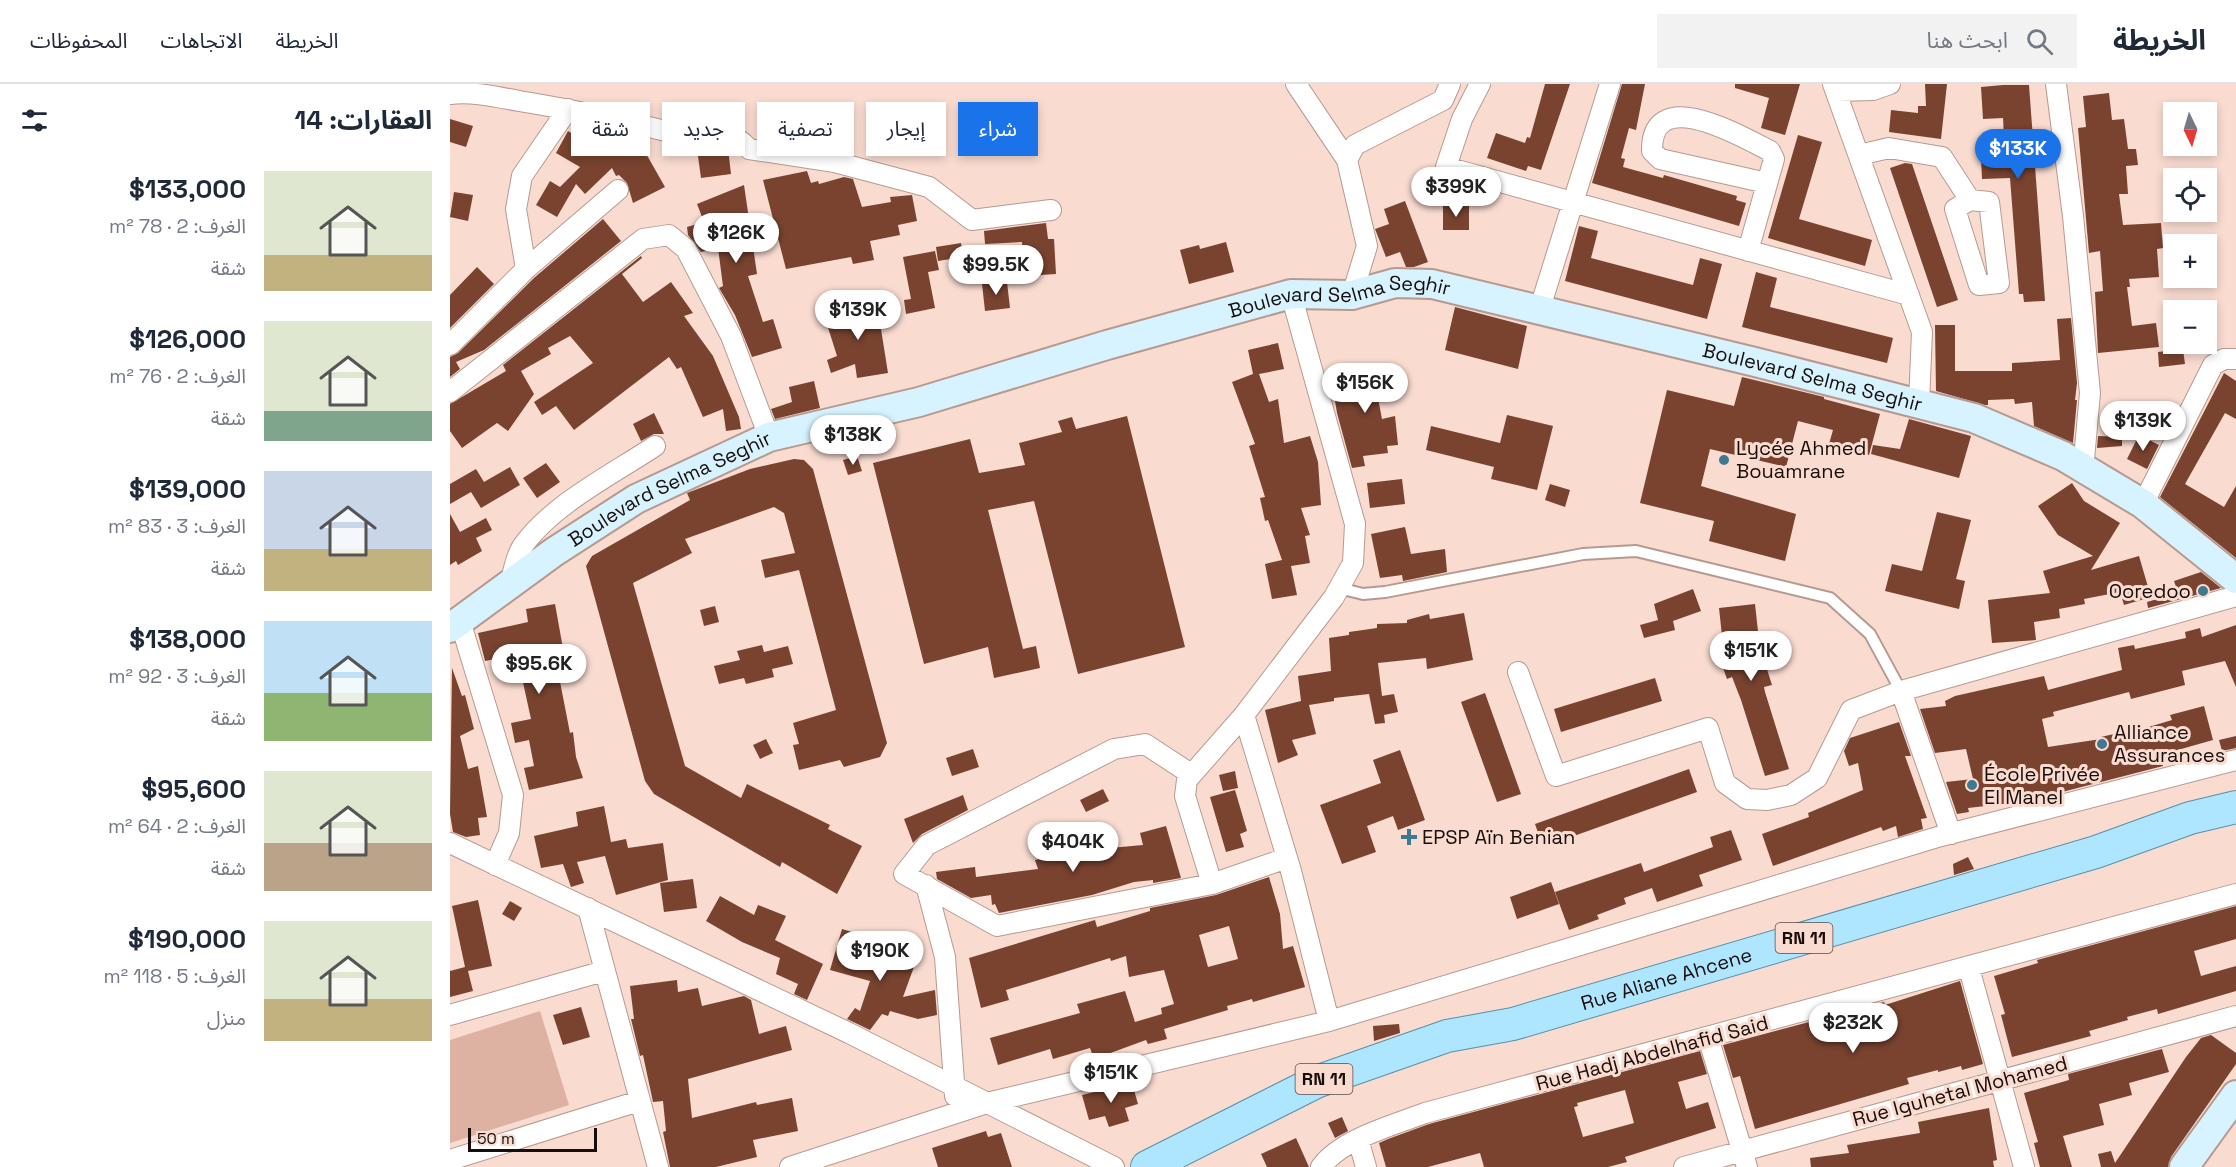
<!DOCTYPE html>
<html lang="ar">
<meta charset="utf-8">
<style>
:root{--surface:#fff;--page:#f2f2f3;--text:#1f2937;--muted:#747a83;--line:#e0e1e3;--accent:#1a73e8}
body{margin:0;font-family:"Space Grotesk","Noto Sans Arabic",sans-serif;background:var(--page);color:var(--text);direction:rtl;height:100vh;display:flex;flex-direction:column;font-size:22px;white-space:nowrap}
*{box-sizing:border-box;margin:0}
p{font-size:20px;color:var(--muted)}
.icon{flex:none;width:33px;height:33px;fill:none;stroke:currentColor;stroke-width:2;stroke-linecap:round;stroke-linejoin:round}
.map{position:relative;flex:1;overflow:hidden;direction:ltr}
.panel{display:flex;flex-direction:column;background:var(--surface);width:450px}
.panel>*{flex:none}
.top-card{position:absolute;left:18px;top:18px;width:570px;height:54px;direction:rtl;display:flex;gap:12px}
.needle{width:39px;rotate:175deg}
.fabs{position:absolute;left:1713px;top:18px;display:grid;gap:12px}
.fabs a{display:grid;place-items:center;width:54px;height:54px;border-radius:0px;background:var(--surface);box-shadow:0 3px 9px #0003;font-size:30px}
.scale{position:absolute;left:18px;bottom:15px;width:129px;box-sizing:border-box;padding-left:6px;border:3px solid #170d0a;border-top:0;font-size:16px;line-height:21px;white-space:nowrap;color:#170d0a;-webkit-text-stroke:4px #f9dbd0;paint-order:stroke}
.price{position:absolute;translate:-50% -51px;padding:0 14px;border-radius:21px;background:#fff;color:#222;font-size:20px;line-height:39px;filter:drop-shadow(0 2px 3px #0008)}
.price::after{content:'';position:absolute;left:50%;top:36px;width:18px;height:14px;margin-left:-9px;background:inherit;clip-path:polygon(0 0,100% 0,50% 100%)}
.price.current{background:var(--accent);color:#fff}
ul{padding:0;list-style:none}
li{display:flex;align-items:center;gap:18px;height:150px;padding:0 18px}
li span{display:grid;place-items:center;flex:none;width:168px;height:120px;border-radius:0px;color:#555}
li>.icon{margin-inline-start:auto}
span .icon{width:72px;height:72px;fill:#fffc;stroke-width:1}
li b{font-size:26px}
h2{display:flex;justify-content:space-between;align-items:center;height:72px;padding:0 18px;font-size:26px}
.pill{padding:0 21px;border-radius:0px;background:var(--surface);box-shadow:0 3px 9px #0003;font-size:21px;line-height:54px}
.pill.current{background:var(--accent);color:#fff}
header{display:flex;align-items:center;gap:36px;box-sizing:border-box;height:84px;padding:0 30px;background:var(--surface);border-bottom:2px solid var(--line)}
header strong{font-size:28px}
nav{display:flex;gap:33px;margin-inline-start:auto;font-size:21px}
.search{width:420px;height:54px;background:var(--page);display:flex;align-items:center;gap:15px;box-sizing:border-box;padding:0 21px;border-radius:0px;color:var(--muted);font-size:22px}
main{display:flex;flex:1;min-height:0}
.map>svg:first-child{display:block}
</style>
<header>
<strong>الخريطة</strong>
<div class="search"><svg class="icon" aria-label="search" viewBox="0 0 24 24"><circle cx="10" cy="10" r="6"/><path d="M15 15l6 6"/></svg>ابحث هنا</div>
<nav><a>الخريطة</a><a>الاتجاهات</a><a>المحفوظات</a></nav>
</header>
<main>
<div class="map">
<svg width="1786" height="1083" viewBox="0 0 1786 1083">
<rect width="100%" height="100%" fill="#f9dbd0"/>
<path fill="#ddb2a3" d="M90 927 119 1021 0 1059V956Z"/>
<path fill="#794330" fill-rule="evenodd" d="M1095 0H1120L1091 86 1078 82 1076 87 1037 74 1046 49 1075 59 1077 53 1080 54Z
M1172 0H1195L1186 46 1179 44 1171 74 1175 75 1173 83 1213 94 1214 91 1287 112 1286 116 1296 119 1289 142 1142 99Z
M1285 0H1350L1335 51 1311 44 1319 14 1285 4Z
M1475 0H1497L1491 55 1439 48 1441 26 1468 29V22H1476Z
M1553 1H1579L1595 217 1574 218 1573 210H1569L1560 94 1532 95 1531 74 1555 73 1553 34 1533 35 1531 3Z
M1659 9 1662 36 1674 35 1678 65H1686L1688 81 1676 82 1678 110H1669L1673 141 1711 139 1713 164 1707 165 1709 193 1679 195 1680 203H1677L1682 242 1706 239 1709 263 1648 269 1645 208 1653 207 1650 167 1639 169 1628 44 1636 43 1633 12Z
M0 35 23 42 16 63 0 58Z
M118 47 154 68 186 52 215 103 183 119 177 99 169 91 166 92 162 84 135 110 126 100 107 133 86 121 100 97 110 103 130 83 106 69Z
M1348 51 1372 58 1349 135 1422 156 1415 182 1318 154Z
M270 63 278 64 281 90 251 94 247 65Z
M1455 79 1462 80 1508 216 1487 223 1440 84Z
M357 87 361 99 368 97 369 100 394 93 403 95 412 123 441 118 440 113 462 111 467 137 448 141 450 151 420 157 424 176 403 180 401 173 336 185 313 96Z
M294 101 307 190 298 192 313 238 323 235 332 264 302 273 285 231 269 204 273 202 268 164 251 168 238 151 237 143 254 138 247 120Z
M4 108 23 111 18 137 0 133Z
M955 117 978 178 964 183H956L950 168 936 173 925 145 939 140 934 125Z
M993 122H1019V146H993Z
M153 135 171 157 34 266 6 278 10 285 0 293V273L8 269 84 194Z
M596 139 598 155H604L606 190 575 192 572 158 535 160 534 147Z
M1129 142 1148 147 1141 174 1243 201 1250 174 1272 180 1257 235 1115 197Z
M776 158 784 188 739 200 730 166 749 161 750 165Z
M511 159 513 173 488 177 486 163Z
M485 167 489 186 478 188 485 224 456 230 454 216 461 215 453 173Z
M191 172 192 174 172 190 193 218 221 198 243 229 234 232 263 272 289 333 291 345 276 347 273 325 253 333 231 283 227 285 219 273 124 346 106 322 92 331 84 318 143 279 120 252 98 264 101 270 71 287 84 310 58 347 47 339 12 364 0 347V320L56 287 53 281Z
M27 183 44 200 0 244V211Z
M1306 188 1327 194 1320 223 1443 254 1437 279 1292 243Z
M557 198 560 224 535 227 532 200Z
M427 220 438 289 407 294 405 280 381 289 377 276 387 272 375 234 400 223Z
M1005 223 1077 242 1068 285 995 266Z
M1621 234 1627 299 1625 316H1627L1623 359 1584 342 1582 318 1565 320 1564 315 1538 316V321H1535L1486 307 1485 241H1505V287H1562V279L1610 276 1607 235Z
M828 259 834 285 809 290 819 318 828 315 834 359 860 352 868 378 871 421 851 424 860 451 855 452 860 479 841 482 847 511 822 515 815 480 832 476 818 436 815 437 810 414 815 413 799 362 805 360 782 298 803 290 798 266Z
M1733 265 1735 280 1709 283 1708 268Z
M940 279 945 306 927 309 932 335 945 332 948 361 937 362 938 369 913 372 915 382 902 384 887 329 882 298Z
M1774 289 1786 297V335L1775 329 1735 400 1774 423 1786 402V474L1710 413Z
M1292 293 1374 313V315L1430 330 1419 371 1379 360 1383 346 1348 337 1336 383 1260 365 1251 402 1346 430 1335 477 1259 457 1264 437 1190 419 1217 306 1284 322Z
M364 297 370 324 325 335 321 325 342 318 339 303Z
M204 329 214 350H204L191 357 183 340Z
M1057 331 1103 342 1087 406 1041 395 1044 383 976 366 981 342 1050 359Z
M677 332 735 563 628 590 584 417 538 426 573 565 586 562 590 584 544 594 538 563 474 580 423 379 520 355 529 389 575 381 569 359 612 348 608 337 622 333 626 345Z
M1459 335 1521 352 1509 394 1421 370 1423 361 1450 365Z
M1689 351 1709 361 1697 385 1677 375Z
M1648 352 1672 353V362L1647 364Z
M407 372 412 387 398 391 393 376Z
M344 375 354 376 363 385 437 659 430 673 394 683 390 676 349 686 343 661 349 660 343 639 386 626 349 486 315 494 311 476 345 469 334 429 324 423 235 455 242 469 183 499 235 682 291 714 297 700 380 741 378 745 412 762 387 810 332 778 330 783 204 710 195 697 136 482 142 472 240 416 237 409 300 385Z
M96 379 110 398 87 414 73 394Z
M60 383 70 401 31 424 21 408 0 420V400L26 385 34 398Z
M952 395 955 420 920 424 917 399Z
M1622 399 1634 417 1670 439 1641 486 1689 472 1701 513 1674 521 1670 508 1634 515 1635 520 1609 525 1610 534 1584 538 1586 556 1542 559 1538 516 1600 509 1593 487 1643 472 1608 451 1588 422Z
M1100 400 1120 406 1115 423 1095 416Z
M1487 428 1521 436 1506 495 1515 497 1509 525 1435 507 1442 480 1472 487Z
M0 430 10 448 36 434 42 446 26 454 32 467 8 481 6 477 0 481Z
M955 443 961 470 995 465 997 488 953 497 952 491 930 494 921 450Z
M1751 488 1771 504 1698 524 1697 518 1728 509 1724 497Z
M1243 505 1251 527 1223 537 1225 546 1194 554 1190 541 1208 536 1204 520Z
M105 520 114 570 105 572 120 649 123 648 126 673 133 694 79 706 74 684 84 682 79 656 65 659 61 639 81 635 67 571 35 577 28 549 78 538 76 525Z
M1305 520 1312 584 1316 582 1322 601 1314 603 1315 608 1339 685 1315 692 1291 616 1282 593 1277 595 1272 581 1275 580 1269 524Z
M265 522 269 538 254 542 250 526Z
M1014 529 1023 576 977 585 976 574 928 579 932 612 944 610 948 628 934 631 935 639 925 640 919 610 884 614V617L859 621 866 650 842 656 848 671 828 679 815 626 851 617 848 592 881 587 879 554 899 551V548L927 544V540L957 539V536L979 530 980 535Z
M1786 541V603L1775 577 1732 587 1735 601 1681 615 1679 608 1603 628 1604 632 1592 635 1598 663 1651 655V653L1681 646 1682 648 1722 636 1720 631 1754 622 1763 656 1710 671 1713 682 1562 721 1561 719 1518 724 1519 728 1507 730 1496 698 1523 695 1516 665 1485 669 1470 625 1496 622 1495 617 1505 612 1594 592 1598 606 1672 586 1668 564 1684 561 1685 565 1736 554 1735 548 1750 544 1752 553Z
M312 561 314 568 338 562 343 580 322 585 324 593 296 600 294 594 269 600 264 582 290 576 287 567Z
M2 584 12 612 15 611 24 645 10 652 18 685 28 682 37 733 28 734 30 751 16 753 3 748 0 730Z
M1205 594 1212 617 1111 648 1104 625Z
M1035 609 1071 710 1047 718 1011 618Z
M1449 638 1461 672H1455L1477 734 1471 735 1473 745 1448 753 1446 742 1433 747 1431 743 1323 782 1312 750 1359 733 1358 729 1413 706 1408 679 1399 682 1394 667 1400 654Z
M1786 652V664L1772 667 1769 656Z
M316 655 323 669 310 675 303 661Z
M523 665 529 683 502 692 496 674Z
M950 666 975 736 948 746 943 732 917 742 926 768 892 780 870 721 931 699 923 676Z
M1239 685 1247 708 1093 763 1085 740Z
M785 687 788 704 773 707 769 691Z
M653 705 659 717 636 728 630 716Z
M785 706 797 747 790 750 794 763 776 768 760 713Z
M513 711 518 726 472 750 463 759 454 735Z
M154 722 161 758 176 755 178 764 213 759 218 796 166 811 155 772 127 778 134 799 121 803 113 780 91 784 84 752 128 742 126 728Z
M716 742 731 794 703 799V796L684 798 642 811 549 829 545 820 542 821 541 811 521 814 487 795 486 788 525 783 526 793 588 785 585 776 614 769 613 761 654 749 660 764 693 761 690 749Z
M1281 746 1292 776 1249 791 1253 802 1207 818 1202 804 1174 814 1176 820 1147 831 1149 835 1119 846 1105 808 1191 779 1194 788 1263 763 1260 753Z
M1518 773 1524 785 1504 791 1503 780Z
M819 793 830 830 833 865 843 862 855 903 803 918 802 915 777 922 778 926 714 945 717 955 698 960 696 956 644 975 640 964 603 975 600 965 548 981 540 954 630 929 627 920 675 907 685 938 712 930 711 924 724 920 714 886 679 893 676 872 661 877 660 874 556 906 559 916 531 924 519 874 645 836 647 843 700 827V824L766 811ZM779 842 788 875 758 883 749 851Z
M243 795 247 824 214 828 210 799Z
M1101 798 1109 820 1067 835 1060 813Z
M270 812 304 831 308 821 336 832 325 856 373 880 357 916 344 910 348 900 326 890 330 874 292 858 256 837Z
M28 816 42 882 18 887 23 907 0 913V887L15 883 2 822Z
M60 817 72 824 64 837 52 830Z
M1786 822V855L1744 867 1751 892 1786 882V907L1708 930 1707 925 1677 933 1678 936 1639 947 1641 952 1562 973 1551 931 1555 930 1544 892 1588 879 1587 876Z
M392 845 412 851 409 861 465 880 453 913 485 906 487 931 468 935 440 927 438 932 432 930 420 946 397 935 405 924 410 927 420 897 380 886Z
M227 896 228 908 248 904 252 922 294 912 301 916 309 950 336 942 342 966 238 995 242 1034 306 1018 307 1021 342 1014 348 1047 303 1056 307 1073 266 1083H220L213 1048 216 1047 213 1017 203 1018 193 971 190 972 181 935H184L180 902Z
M1510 897 1533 980 1512 986 1511 982 1488 988V986L1457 994 1459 1000 1305 1045 1290 992 1283 994 1273 961 1434 918 1435 921Z
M131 923 140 953 113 961 103 931Z
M949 940 950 949 924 957 923 942Z
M1761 951 1786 969V980L1721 1073 1718 1083H1651L1648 1070 1661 1067 1665 1079 1736 973 1751 954Z
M1712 965 1719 988 1679 999 1682 1011 1649 1020 1654 1041 1613 1052 1622 1083H1590L1584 1059 1588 1058 1574 1009 1619 996 1618 990Z
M1250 967 1257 990 1228 998 1236 1025 1258 1018 1266 1044 1175 1073 1177 1078 1158 1083H1034L1030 1069 978 1083H936L929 1059 938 1055 979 1040ZM1175 1006 1184 1039 1133 1053 1124 1023 1128 1022 1127 1019Z
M682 999 688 1020 675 1024 679 1037 659 1043 655 1032 639 1036 632 1011Z
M1539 1024 1547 1076 1543 1077 1544 1083H1361L1360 1074 1399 1069 1397 1061 1470 1049 1468 1038Z
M892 1033 898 1047 885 1054 878 1039Z
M536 1047 538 1053 551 1049 562 1083H488L482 1064Z
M846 1054 859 1083H817L811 1070Z"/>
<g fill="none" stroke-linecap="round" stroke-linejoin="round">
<g stroke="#b69a90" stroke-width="14">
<path id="service" d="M889 504 913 510 935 508 1133 470 1186 467 1380 514 1420 550 1451 607"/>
</g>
<g stroke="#b69a90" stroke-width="22">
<path id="minor" d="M846 0 897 76
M1030 0 1012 35 996 83 1459 211
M1383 0 1472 248 1469 319
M1606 0 1623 132 1640 309 1633 386
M1386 7 1423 6 1440 0
M0 10C22 7 47 13 69 17 125 26 180 38 236 52 263 59 275 38 299 65L385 78 479 103 522 136 601 126
M1409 71 1439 64 1492 73 1520 116 1539 118 1549 199 1529 201 1505 125 1520 116
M1298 167 1324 75 1320 67C1289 51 1201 0 1202 67L1210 75 1317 99
M76 185 66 125 72 92 118 25
M902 211 917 162 897 76 905 61 993 16 1000 0
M1089 227 1160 0
M0 261 76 185 168 106
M0 308 193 155 219 151 236 165 281 252 319 353
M1693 420 1763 281 1774 275H1786
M59 503C63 491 65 474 72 463 101 421 163 390 205 362
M10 537 63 711 59 749 45 781
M1068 588 1106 692 1258 644 1275 699 1297 715 1317 716 1341 711 1367 694 1401 626 1451 607 1786 512
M1451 607 1501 750
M794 631 841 787 879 937
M741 690 695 660 664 665 477 761 454 790 547 842 762 800 837 774
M0 759 399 949 664 1083
M762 800 735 712 737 696 794 631 884 513 903 479 905 440 841 210
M476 801 495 873 505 1012
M138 824 208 1083
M1519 884 1574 1083
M0 931 154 887
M1258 953 1297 1083
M908 1055 916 1083
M0 1076 189 1017
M340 1083 537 1019 879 937 1491 752 1786 676
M871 1083C891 1055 944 1041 975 1029L1786 810
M1234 1083 1786 932"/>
</g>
<g stroke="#b69a90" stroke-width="32">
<g id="secondary">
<path id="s1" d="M0 544 104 468 186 415 319 353 469 318 657 261 841 210 902 211 945 199 982 200 1305 278 1524 334 1613 372 1693 420 1786 495"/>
<path d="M1734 1083 1786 1011"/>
</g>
</g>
<g stroke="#5690a9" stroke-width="34">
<g id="primary">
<path id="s2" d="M697 1083 866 998 997 952 1063 940 1646 768 1740 734 1786 723"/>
</g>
</g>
<use href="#service" stroke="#fff" stroke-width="10"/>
<use href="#minor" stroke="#fff" stroke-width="20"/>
<use href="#secondary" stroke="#d6f3ff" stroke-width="28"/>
<use href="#primary" stroke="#aee6ff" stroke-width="32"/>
</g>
<g fill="#3e7891" stroke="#f9dbd0" stroke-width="2">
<circle cx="1274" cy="376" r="6"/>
<circle cx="1753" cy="507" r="6"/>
<circle cx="1652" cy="660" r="6"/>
<circle cx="1522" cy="701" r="6"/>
<path d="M956 744h6v6h6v6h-6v6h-6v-6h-6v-6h6z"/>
</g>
<g text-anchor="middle" stroke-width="6" stroke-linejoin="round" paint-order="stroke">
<g fill="#f9dbd0" stroke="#5b4b45" stroke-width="1.5">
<rect x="1325.5" y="839" width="57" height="30" rx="4.5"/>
<rect x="845.5" y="980" width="57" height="30" rx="4.5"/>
</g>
<g font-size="18" font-weight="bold" fill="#170d0a">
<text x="1354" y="860">RN 11</text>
<text x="874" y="1001">RN 11</text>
</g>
<g font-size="20" fill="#170d0a" stroke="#f9dbd0">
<text dy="7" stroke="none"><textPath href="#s1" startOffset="963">Boulevard Selma Seghir</textPath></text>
<text dy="7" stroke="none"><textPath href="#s1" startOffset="1449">Boulevard Selma Seghir</textPath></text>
<text dy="7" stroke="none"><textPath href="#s1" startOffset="261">Boulevard Selma Seghir</textPath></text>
<text dy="7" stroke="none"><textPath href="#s2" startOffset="555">Rue Aliane Ahcene</textPath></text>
<text transform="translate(1202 969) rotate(-15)" y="7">Rue Hadj Abdelhafid Said</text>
<text transform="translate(1510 1007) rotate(-15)" y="7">Rue Iguhetal Mohamed</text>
</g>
<g font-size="20" fill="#170d0a" stroke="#f9dbd0" text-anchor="start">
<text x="1286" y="371">Lycée Ahmed<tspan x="1286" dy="23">Bouamrane</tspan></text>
<text x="1741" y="514" text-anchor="end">Ooredoo</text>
<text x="1664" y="655">Alliance<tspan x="1664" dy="23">Assurances</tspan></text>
<text x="1534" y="697">École Privée<tspan x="1534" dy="23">El Manel</tspan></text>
<text x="972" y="760">EPSP Aïn Benian</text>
</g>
</g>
</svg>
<div class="fabs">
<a><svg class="needle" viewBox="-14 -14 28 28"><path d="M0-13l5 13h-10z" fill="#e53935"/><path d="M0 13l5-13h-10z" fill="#747a83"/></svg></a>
<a><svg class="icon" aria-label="locate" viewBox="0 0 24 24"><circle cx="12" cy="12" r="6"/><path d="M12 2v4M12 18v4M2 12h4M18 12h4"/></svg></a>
<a>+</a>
<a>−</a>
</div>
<div class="scale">50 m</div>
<b class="price current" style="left:1568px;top:96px">$133K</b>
<b class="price" style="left:1006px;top:134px">$399K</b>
<b class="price" style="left:286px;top:180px">$126K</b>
<b class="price" style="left:546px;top:212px">$99.5K</b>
<b class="price" style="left:408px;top:257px">$139K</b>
<b class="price" style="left:915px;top:330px">$156K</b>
<b class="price" style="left:1693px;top:368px">$139K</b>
<b class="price" style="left:403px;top:382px">$138K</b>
<b class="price" style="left:1301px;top:598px">$151K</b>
<b class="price" style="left:89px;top:611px">$95.6K</b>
<b class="price" style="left:623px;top:789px">$404K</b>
<b class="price" style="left:430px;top:898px">$190K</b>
<b class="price" style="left:1403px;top:970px">$232K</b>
<b class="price" style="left:661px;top:1020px">$151K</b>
<div class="top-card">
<a class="pill current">شراء</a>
<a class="pill">إيجار</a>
<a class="pill">تصفية</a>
<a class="pill">جديد</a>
<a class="pill">شقة</a>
</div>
</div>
<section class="panel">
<h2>العقارات: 14<svg class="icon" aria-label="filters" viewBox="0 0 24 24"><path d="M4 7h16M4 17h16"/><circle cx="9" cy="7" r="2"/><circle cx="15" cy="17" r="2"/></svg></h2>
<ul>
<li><span style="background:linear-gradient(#dfe7d0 70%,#c2b280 0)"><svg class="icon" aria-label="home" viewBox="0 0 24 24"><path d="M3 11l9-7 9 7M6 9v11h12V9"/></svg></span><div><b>$133,000</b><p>الغرف: 2 · 78 m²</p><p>شقة</p></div></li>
<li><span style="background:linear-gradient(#dfe7d0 75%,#7fa58c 0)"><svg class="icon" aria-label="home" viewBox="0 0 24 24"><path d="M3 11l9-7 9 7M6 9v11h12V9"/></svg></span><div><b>$126,000</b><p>الغرف: 2 · 76 m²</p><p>شقة</p></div></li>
<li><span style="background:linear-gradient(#c9d6e8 65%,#c2b280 0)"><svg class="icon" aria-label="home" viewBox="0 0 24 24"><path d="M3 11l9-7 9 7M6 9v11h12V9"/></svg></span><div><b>$139,000</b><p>الغرف: 3 · 83 m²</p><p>شقة</p></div></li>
<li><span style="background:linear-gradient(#bfe0f5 60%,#8fb573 0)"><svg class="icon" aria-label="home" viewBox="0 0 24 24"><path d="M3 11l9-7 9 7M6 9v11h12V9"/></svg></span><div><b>$138,000</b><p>الغرف: 3 · 92 m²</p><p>شقة</p></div></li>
<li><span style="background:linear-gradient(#dfe7d0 60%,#b9a48a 0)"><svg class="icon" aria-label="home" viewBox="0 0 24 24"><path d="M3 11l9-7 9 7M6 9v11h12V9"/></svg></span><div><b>$95,600</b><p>الغرف: 2 · 64 m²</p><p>شقة</p></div></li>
<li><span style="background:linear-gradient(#dfe7d0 65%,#c2b280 0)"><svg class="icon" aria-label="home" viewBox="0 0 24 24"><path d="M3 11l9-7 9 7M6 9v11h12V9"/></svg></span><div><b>$190,000</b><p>الغرف: 5 · 118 m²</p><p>منزل</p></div></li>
</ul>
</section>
</main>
